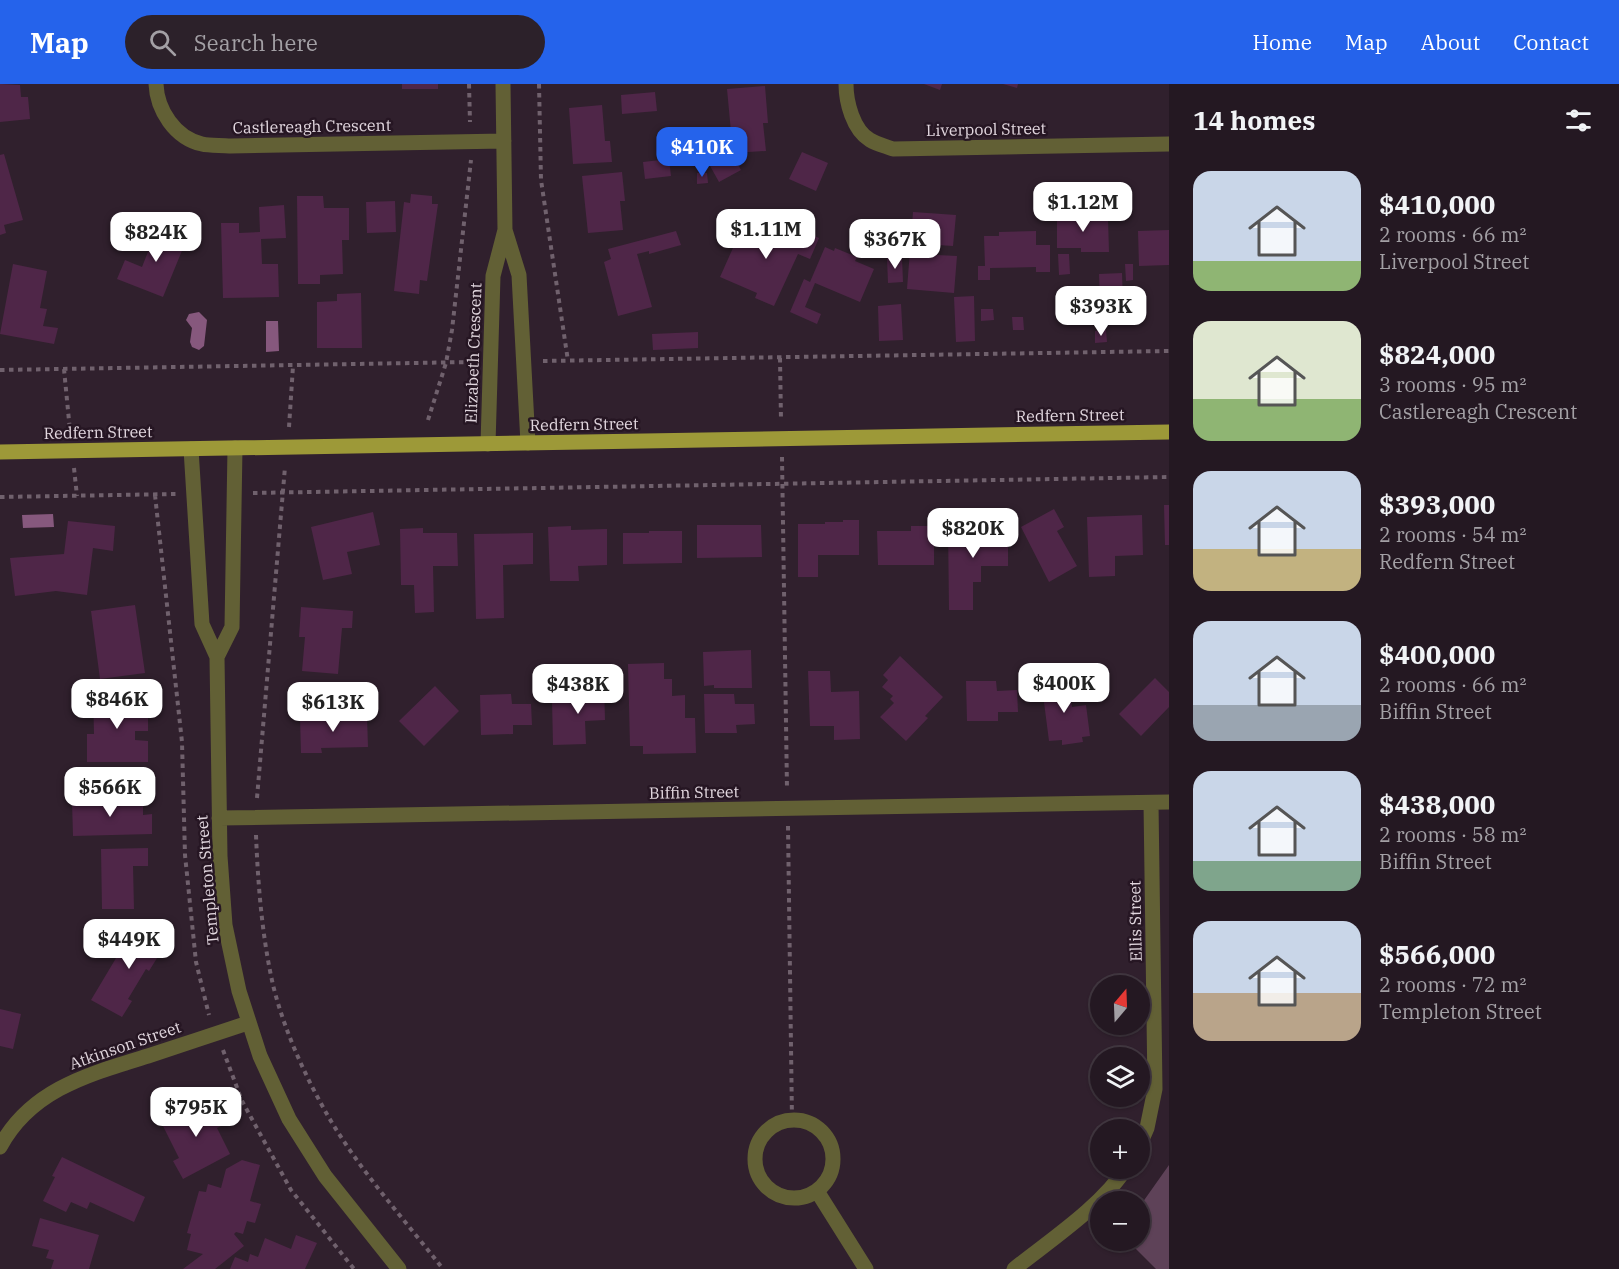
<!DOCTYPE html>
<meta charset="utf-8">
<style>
:root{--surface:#241822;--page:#2c212a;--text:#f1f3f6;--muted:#a3a0a5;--line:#413740;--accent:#2563eb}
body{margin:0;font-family:"IBM Plex Serif",serif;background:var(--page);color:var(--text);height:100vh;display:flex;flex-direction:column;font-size:22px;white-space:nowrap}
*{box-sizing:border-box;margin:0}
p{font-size:20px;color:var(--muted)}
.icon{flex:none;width:33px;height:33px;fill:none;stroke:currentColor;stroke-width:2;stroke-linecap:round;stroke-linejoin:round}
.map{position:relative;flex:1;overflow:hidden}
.panel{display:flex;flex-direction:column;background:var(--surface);width:450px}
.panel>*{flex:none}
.needle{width:39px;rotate:19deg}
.buttons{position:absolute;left:1090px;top:891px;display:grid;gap:12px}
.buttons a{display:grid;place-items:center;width:60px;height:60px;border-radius:50%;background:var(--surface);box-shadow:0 2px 4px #0004,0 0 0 2px var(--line);font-size:30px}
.price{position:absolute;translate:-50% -51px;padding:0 14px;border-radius:12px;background:#fff;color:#222;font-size:20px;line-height:39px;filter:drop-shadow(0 2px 3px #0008)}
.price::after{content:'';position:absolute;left:50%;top:36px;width:18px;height:14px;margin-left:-9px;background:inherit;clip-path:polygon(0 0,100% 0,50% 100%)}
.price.on{background:var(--accent);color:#fff}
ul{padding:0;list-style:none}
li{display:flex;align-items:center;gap:18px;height:150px;padding:0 24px}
li span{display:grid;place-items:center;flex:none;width:168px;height:120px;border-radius:18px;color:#555}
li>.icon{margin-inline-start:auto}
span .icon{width:72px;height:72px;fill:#fffc;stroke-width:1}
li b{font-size:26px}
h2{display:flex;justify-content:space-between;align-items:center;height:72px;padding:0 24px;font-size:26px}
header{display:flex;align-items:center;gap:36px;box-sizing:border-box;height:84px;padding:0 30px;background:var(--accent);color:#fff}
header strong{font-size:28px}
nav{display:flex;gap:33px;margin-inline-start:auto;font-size:21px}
.search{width:420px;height:54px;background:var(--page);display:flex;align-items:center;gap:15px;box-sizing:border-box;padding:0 21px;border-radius:33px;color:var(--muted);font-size:22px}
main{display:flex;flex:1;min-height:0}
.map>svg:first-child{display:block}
</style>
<header>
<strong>Map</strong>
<div class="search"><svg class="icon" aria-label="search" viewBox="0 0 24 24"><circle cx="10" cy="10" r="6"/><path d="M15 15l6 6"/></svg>Search here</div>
<nav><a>Home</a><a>Map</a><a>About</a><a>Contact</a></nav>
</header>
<main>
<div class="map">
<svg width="1169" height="1185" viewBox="0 0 1169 1185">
<rect width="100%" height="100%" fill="#30202d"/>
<path fill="#5e4258" d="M1169 1081V1185H1156L1128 1157 1140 1156V1122Z"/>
<path fill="#86587d" d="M199 228 207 236 204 262 199 266 192 263 190 258 192 244 186 236 189 230Z
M266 237H278L279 267 266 268Z
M53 430 54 443 23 444 22 431Z"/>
<path fill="#4f2648" d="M0 0 20 1 21 13H28L30 35 0 38Z
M402 0H438V5H402Z
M924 0H942L940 6Z
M1003 0H1018L1017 4Z
M765 2 768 39H763L766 67 733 69 727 5Z
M655 8 657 27 622 30 621 11Z
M602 21 605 57H610L612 78 573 80 569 24Z
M731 68 741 86 719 98 709 80Z
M802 68 828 79 816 107 789 95Z
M4 70 23 136 4 141 6 149 0 151V71Z
M669 75 671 92 645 95 643 78Z
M622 88 625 117H620L623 146 588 149 582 92Z
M697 89H707L708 99 697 100Z
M411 110 432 112V120H438L427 197 420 196 419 210 394 207 404 118 410 119Z
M297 112H323L324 124H349V156H342L343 190 320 191V200H298Z
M395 117 396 148 367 149 366 118Z
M284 121 286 154 261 155 262 180H278L279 213 223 214 221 139H239V149L260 148 259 123Z
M913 128 956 131 953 162 938 161 937 171 957 172 954 209 907 205Z
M1057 131H1082V134H1108L1109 168H1081V164H1057Z
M745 137 789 157 794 143 819 154 810 175 798 170 774 222 755 214 757 209 720 193Z
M159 140 188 152 163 213 117 195 125 176 142 183Z
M1169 146V181L1139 182 1138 147Z
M676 147 681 161 649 170V167L637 170 652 223 618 232 604 178 611 175 608 165Z
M1036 147V161H1050V188H1036V183L990 184V196H978V182H985L984 152H999V148Z
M825 163 834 167 835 164 857 173 855 177 874 185 860 218 815 199 805 223 821 230 817 240 790 228 804 195 810 198Z
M1058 170H1069L1070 190 1059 191Z
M887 174H902L903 198 888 199Z
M13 180 47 187 40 224 47 225 43 242 58 244 54 260 0 250Z
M1125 180H1133V196L1126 197Z
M1122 189 1123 217 1100 218 1099 190Z
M361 209 362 264H317V218L337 217V210Z
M974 212 975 257 956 258 954 213Z
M901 220 903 256 879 257 878 222Z
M981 225H993L994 236 981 237Z
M1012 233H1023L1024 246H1013Z
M1106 246 1107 258 1095 259V247Z
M698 248V264L653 266 652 250Z
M1164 421H1169V461H1165Z
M1054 425 1064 443 1057 447 1077 482 1049 498 1021 443Z
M373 428 380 461 347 468 352 490 323 496 311 443Z
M1142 431 1143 471 1115 472V492L1089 493 1087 433Z
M843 436H859V471H818V493H798V440H825V438H843Z
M68 437 115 442 113 467 93 464 87 511 56 507 15 512 10 474 64 470Z
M697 441H761L762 473 697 474Z
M1008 441V482H981V498H973V526H949L948 442Z
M571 442V446L607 445V481L578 482 579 497H550L548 443Z
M911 442H934V481H878L877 447H911Z
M423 444V449H457L458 482H433L434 528 415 529 414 501H401L400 445Z
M649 447H682V479L623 480V449H649Z
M533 449V480L503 481 504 534 476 535 474 450Z
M135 521 145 589 100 595 91 527Z
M301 523 353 527 352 544H342L338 590 302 587 305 553H299Z
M751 566 752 604H714V601L704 602 703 568Z
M900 572 943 613 925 632 928 634 906 657 880 633 894 619 890 615 893 612 882 603 888 596 883 591Z
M664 579V595H672V612L685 611V634H695L696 669 643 670V662H630L628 580Z
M808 587H830L831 608 859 607 860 655 834 656V642H810Z
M1054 594V599L1064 597 1065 609 1070 608 1072 623 1086 621 1090 652 1082 653 1083 658 1062 661V656L1049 657 1041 595Z
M1155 594 1169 608V623L1141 652 1119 630Z
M966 597H996L997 607 1017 606 1018 628H998V637H967Z
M604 599 605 636 585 637 586 660 553 661 552 616 581 615V600Z
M435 602 459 627 424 662 399 637Z
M129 607V627H148V647H135V656L148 657V678H87V650H94L93 608Z
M511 610 512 620H531L532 641H513V650L481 651 480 611Z
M704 610H734L735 620H754L755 640 736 641 737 649H705Z
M367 632 368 663 321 664 322 669H301L300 633Z
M143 716V731L152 730V750L73 752 72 717Z
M148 764V782H133L134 825H102L101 765Z
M137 839 167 858 149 887 146 885 128 915 132 917 122 933 91 916Z
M0 925 21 930 13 965 0 962Z
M206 1014 221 1042 217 1044 230 1070 183 1095 173 1077 179 1074 161 1038Z
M62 1073 145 1113 134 1138 90 1118 87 1125 71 1118 66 1128 43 1117 55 1093 52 1092Z
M242 1076 260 1081 250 1117 261 1120 255 1139 247 1137 243 1150 236 1148 234 1150 244 1162 215 1185H183L203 1170 187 1166 191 1150 187 1149 199 1107 206 1108 208 1100 221 1104 226 1085Z
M40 1134 99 1151 89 1185H51L54 1176 46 1174 49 1166 32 1162Z
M296 1151 317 1159 305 1185H230L235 1173 248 1178 250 1170 258 1173 265 1154 291 1165Z"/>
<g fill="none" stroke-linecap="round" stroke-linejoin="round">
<path stroke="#70616d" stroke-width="4" stroke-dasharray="4.5 4.5" stroke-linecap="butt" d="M469 0 470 38
M539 0 541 96 568 277
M780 274 781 336
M543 277 1169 267
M64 285 70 347
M0 286 472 278
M428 336 446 279 452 246 471 76
M289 343 293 282
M782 373 787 705
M74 384 77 412
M253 409 1169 393
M155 411 182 658 185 771 196 878 209 931
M0 413 176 410
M257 714 285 383
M788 742 792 1036
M256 751C258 801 262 852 273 901 284 946 305 992 328 1032 360 1087 404 1135 443 1185
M223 966 242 1017 291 1106 354 1185"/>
<path stroke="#626035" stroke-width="15" d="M156 0C157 26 175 54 202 60 210 62 221 61 230 62L504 57
M503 0 505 146 519 191 528 359
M846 0C846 18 853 46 870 56 877 60 885 62 893 65L1169 60
M488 360 493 192 505 146
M191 365 202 540 217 573 220 772 225 841 239 907 260 972 289 1035 325 1092 399 1185
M217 573 232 543 235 364
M219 734 1169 718
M755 1075a39 39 0 1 1 78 0a39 39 0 1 1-78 0Z
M1140 1060 1147 1044 1155 1005 1151 719
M0 1063C31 1005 90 990 148 972 181 961 215 950 248 939
M817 1107 866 1185
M1014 1185C1049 1157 1102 1122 1126 1084"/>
<path stroke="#9d9938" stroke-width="15" d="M0 368 1169 348"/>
</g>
<g text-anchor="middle" stroke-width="5" stroke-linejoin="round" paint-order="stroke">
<g font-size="16" fill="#e2d7df" stroke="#261623">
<text transform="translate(312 42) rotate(-1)" y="6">Castlereagh Crescent</text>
<text transform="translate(986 45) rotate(-1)" y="6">Liverpool Street</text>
<text transform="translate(473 269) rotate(-88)" y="6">Elizabeth Crescent</text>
<text transform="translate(1070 331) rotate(-1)" y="6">Redfern Street</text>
<text transform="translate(584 340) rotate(-1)" y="6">Redfern Street</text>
<text transform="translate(98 348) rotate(-1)" y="6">Redfern Street</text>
<text transform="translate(694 708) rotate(-1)" y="6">Biffin Street</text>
<text transform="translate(207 796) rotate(-95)" y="6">Templeton Street</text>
<text transform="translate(1135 837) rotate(-91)" y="6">Ellis Street</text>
<text transform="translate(125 961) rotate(-19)" y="6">Atkinson Street</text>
</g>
</g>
</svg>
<div class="buttons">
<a><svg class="needle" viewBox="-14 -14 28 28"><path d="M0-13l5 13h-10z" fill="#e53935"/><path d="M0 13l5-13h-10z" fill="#a3a0a5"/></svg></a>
<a><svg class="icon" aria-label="layers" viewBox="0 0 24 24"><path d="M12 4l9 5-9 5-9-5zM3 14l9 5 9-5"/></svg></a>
<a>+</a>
<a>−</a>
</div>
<b class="price on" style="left:702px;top:94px">$410K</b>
<b class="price" style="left:1083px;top:149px">$1.12M</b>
<b class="price" style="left:766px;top:176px">$1.11M</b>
<b class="price" style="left:156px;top:179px">$824K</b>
<b class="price" style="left:895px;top:186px">$367K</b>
<b class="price" style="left:1101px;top:253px">$393K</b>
<b class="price" style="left:973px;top:475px">$820K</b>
<b class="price" style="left:1064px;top:630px">$400K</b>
<b class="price" style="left:578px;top:631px">$438K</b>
<b class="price" style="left:117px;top:646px">$846K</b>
<b class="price" style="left:333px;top:649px">$613K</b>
<b class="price" style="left:110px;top:734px">$566K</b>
<b class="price" style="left:129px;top:886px">$449K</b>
<b class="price" style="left:196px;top:1054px">$795K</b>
</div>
<section class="panel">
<h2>14 homes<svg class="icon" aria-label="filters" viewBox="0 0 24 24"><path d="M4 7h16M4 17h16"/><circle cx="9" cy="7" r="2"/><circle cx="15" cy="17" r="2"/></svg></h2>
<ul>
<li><span style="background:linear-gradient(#c9d6e8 75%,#8fb573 0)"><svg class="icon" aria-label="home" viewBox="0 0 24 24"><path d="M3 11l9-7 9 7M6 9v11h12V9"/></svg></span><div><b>$410,000</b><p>2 rooms · 66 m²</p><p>Liverpool Street</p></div></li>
<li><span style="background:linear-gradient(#dfe7d0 65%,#8fb573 0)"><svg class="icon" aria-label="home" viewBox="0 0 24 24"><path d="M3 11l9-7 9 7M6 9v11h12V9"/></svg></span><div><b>$824,000</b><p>3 rooms · 95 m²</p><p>Castlereagh Crescent</p></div></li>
<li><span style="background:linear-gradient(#c9d6e8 65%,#c2b280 0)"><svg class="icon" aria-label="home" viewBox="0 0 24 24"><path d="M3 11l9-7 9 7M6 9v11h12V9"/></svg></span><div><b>$393,000</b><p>2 rooms · 54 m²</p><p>Redfern Street</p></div></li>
<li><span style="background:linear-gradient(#c9d6e8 70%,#9aa5b1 0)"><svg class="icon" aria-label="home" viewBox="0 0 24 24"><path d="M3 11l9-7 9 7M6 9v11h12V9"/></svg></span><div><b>$400,000</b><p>2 rooms · 66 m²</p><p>Biffin Street</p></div></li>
<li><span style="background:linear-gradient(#c9d6e8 75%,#7fa58c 0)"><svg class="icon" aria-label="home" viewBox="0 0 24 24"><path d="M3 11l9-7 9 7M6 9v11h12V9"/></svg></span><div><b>$438,000</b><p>2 rooms · 58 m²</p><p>Biffin Street</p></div></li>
<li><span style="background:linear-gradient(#c9d6e8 60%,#b9a48a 0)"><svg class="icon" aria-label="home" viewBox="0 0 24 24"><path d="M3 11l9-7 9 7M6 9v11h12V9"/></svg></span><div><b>$566,000</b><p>2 rooms · 72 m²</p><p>Templeton Street</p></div></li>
</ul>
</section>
</main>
